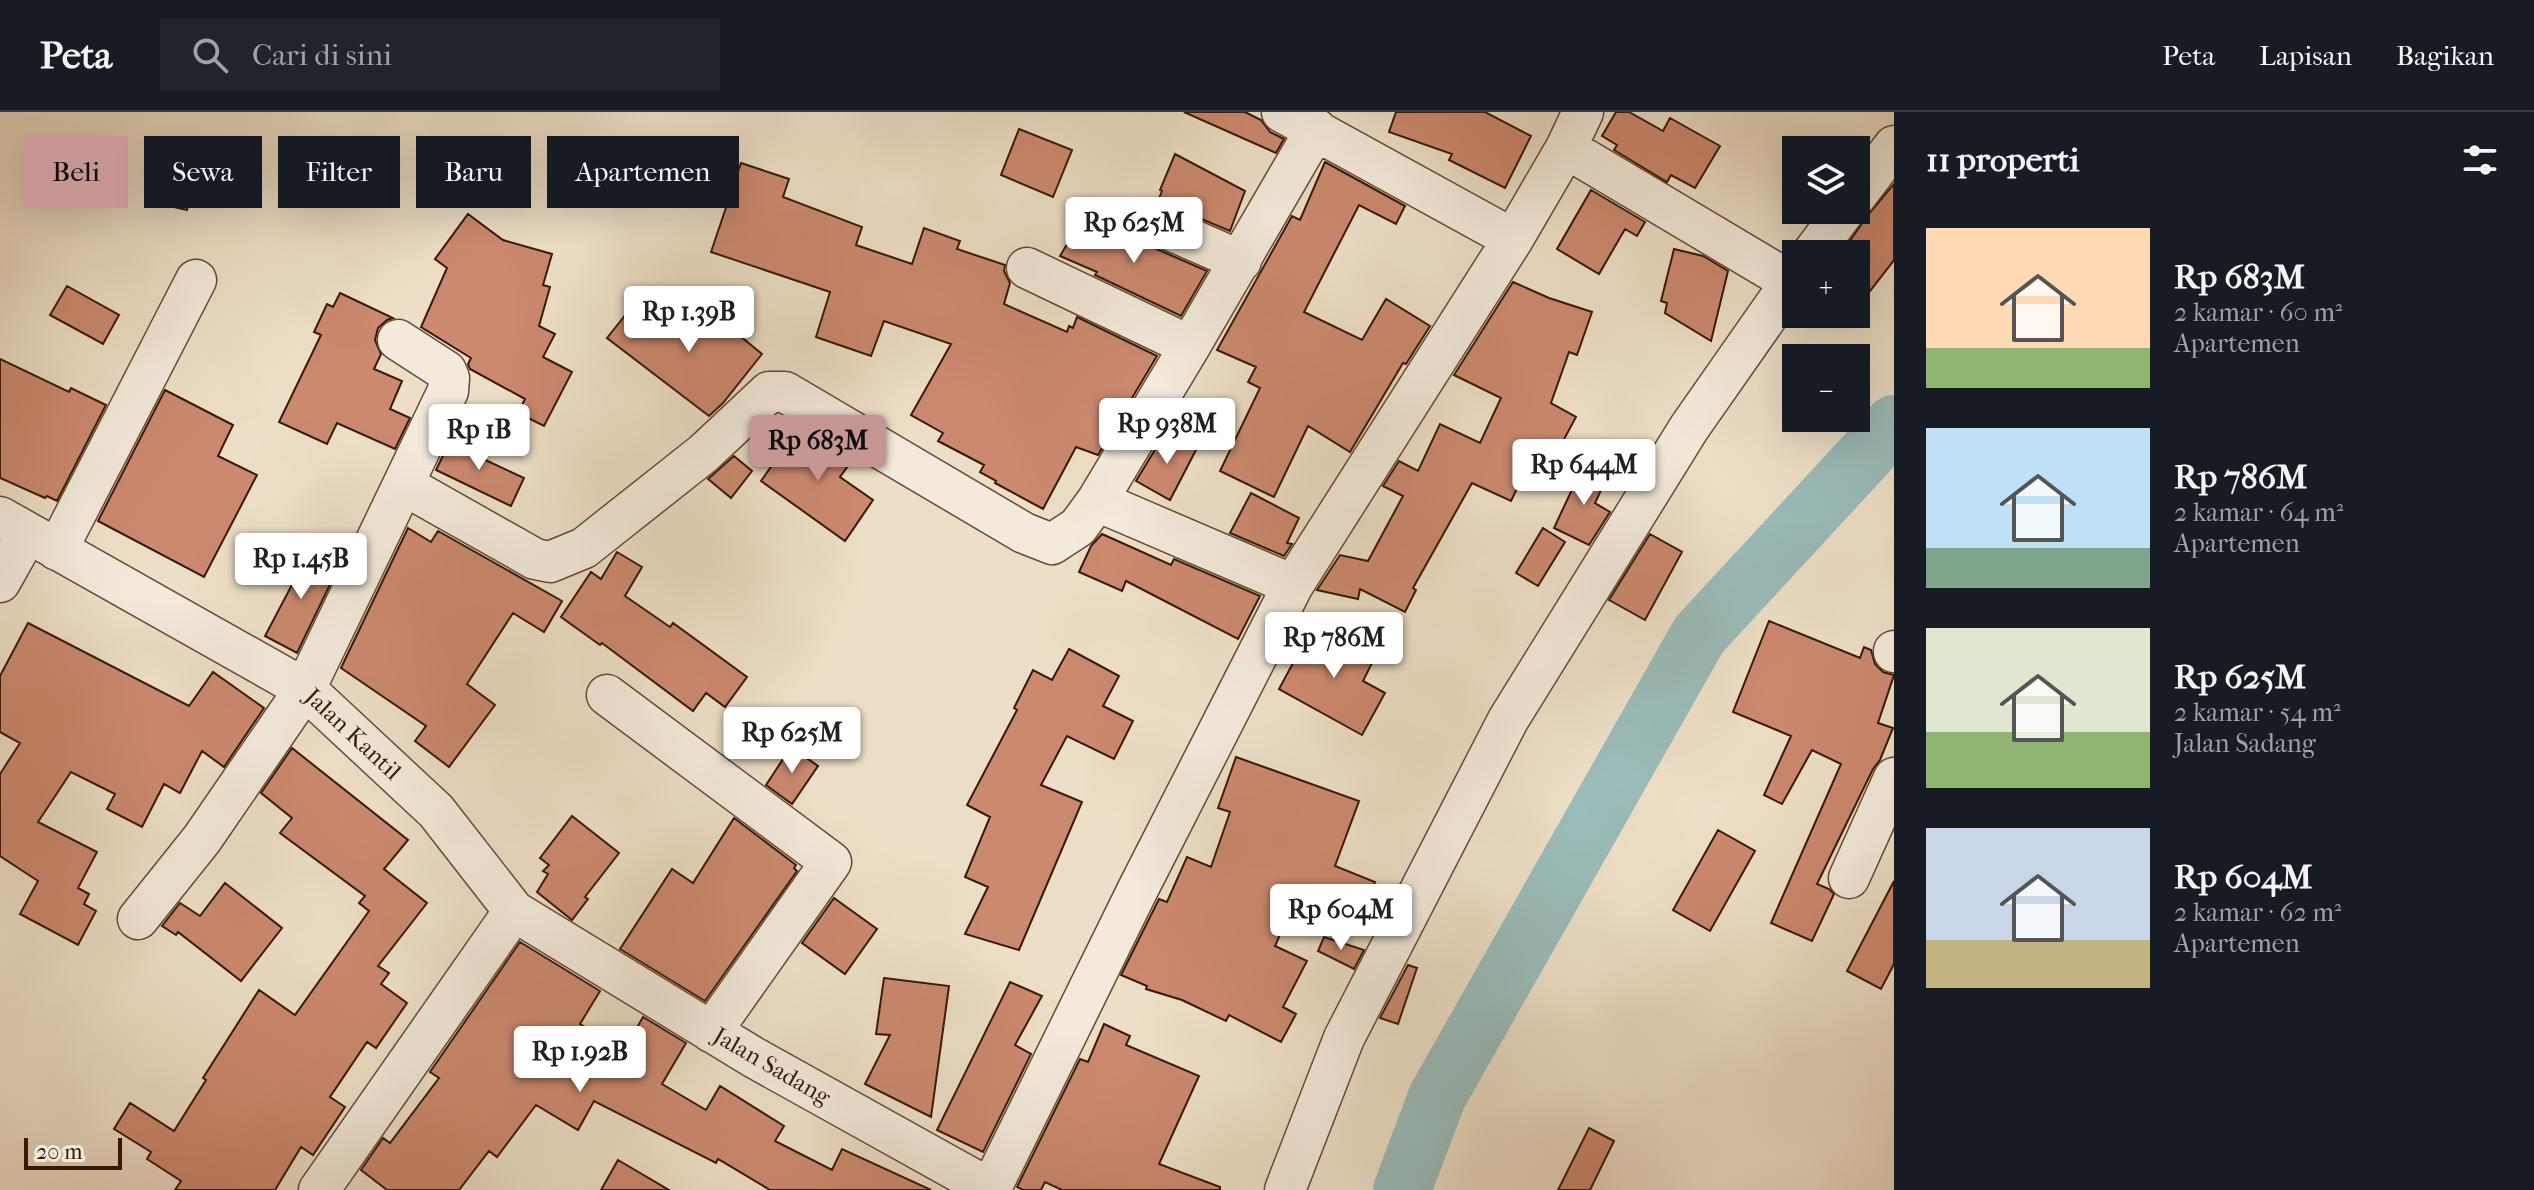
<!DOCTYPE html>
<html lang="id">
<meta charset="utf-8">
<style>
:root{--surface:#171b24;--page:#20242c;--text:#f1f3f6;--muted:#9ea1a6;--line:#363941;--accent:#c59692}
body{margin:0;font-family:"IM FELL French Canon",serif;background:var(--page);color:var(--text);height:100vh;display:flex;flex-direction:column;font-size:30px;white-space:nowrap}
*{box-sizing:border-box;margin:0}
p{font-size:26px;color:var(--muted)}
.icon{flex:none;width:44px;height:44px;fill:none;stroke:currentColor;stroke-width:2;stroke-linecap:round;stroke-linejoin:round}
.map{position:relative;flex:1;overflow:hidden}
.panel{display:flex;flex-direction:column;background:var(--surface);width:640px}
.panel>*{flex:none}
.banner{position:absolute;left:24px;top:24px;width:760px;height:72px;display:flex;gap:16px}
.buttons{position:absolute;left:1782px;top:24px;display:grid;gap:16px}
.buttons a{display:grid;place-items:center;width:88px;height:88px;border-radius:0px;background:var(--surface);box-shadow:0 8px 32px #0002;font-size:40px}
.scale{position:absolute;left:24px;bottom:20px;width:98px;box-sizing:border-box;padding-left:8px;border:4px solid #361906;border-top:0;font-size:22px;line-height:28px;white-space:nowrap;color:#361906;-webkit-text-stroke:6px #f3eadb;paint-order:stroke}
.price{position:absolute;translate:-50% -68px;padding:0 18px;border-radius:8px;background:#fff;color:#222;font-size:26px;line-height:52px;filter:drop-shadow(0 2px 4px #0008)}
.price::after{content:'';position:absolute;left:50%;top:48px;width:24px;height:18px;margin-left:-12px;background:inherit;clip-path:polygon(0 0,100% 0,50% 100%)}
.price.active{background:var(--accent);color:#111}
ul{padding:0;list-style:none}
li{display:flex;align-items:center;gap:24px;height:200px;padding:0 32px}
li span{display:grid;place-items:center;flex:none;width:224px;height:160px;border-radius:0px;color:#555}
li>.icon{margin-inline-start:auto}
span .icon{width:96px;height:96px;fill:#fffc;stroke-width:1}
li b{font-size:34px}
h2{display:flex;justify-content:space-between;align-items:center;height:96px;padding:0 32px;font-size:34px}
.pill{padding:0 28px;border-radius:0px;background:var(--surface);box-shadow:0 8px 32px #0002;font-size:28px;line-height:72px}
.pill.active{background:var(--accent);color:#111}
header{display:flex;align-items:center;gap:48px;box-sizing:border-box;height:112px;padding:0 40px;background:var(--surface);border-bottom:2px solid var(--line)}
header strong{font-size:38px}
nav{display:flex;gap:44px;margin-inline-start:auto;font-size:28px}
.search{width:560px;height:72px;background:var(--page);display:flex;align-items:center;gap:20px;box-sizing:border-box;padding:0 28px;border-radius:0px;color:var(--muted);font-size:30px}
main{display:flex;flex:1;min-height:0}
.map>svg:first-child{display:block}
</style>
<header>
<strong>Peta</strong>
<div class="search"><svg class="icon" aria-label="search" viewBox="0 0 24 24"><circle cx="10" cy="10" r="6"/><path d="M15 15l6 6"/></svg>Cari di sini</div>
<nav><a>Peta</a><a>Lapisan</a><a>Bagikan</a></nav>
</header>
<main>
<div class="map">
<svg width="1894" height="1078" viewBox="0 0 1894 1078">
<rect width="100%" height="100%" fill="#eddfc7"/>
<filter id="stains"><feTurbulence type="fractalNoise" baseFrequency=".0025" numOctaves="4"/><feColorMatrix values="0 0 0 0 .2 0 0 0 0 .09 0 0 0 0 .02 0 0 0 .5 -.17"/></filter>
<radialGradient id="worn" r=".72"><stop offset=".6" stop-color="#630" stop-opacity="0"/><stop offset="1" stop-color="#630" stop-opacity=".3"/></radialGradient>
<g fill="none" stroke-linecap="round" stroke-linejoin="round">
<path stroke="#9abcba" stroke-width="58" d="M1402 1078 1437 985 1699 523 1894 312"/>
</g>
<path fill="#cb896f" stroke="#361906" stroke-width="2" d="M1184 0H1245L1261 8 1270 20 1284 27 1276 41Z
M1396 0H1485L1531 24 1505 76 1449 48 1452 42 1389 20Z
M1616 0H1629L1663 19 1670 6 1720 34 1695 76 1671 63 1667 70 1614 38 1617 33 1602 24Z
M1019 17 1072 38 1053 85 1001 63Z
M158 42 198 51 187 98 148 89Z
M1175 42 1245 79 1230 119 1158 89 1162 79 1160 78Z
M1325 50 1405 94 1396 112 1359 93 1304 200 1362 228 1386 187 1430 214 1406 252 1403 251 1350 340 1308 314 1274 385 1220 359 1260 276 1248 270 1256 255 1217 238 1292 104 1300 108Z
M741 51 789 67 783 85 862 115 856 133 912 152 924 116 960 129 957 137 1005 153 1004 159 1010 171 1004 192 1067 220 1069 214 1073 216 1077 205 1157 244 1098 343 1076 335 1043 397 995 371 996 369 980 360 984 353 938 329 943 321 911 303 951 232 884 209 871 244 816 225 830 180 711 140Z
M1894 72V148L1856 197V142H1841L1867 104Z
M1591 78 1645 110 1637 124 1625 117 1599 162 1557 137Z
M468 102 503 128 552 142 543 173 550 175 539 214 555 222 543 245 572 260 544 314 518 301 525 287 470 257 468 252 471 246 421 215 447 156 435 147Z
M1084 104 1136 125 1145 132 1207 159 1181 204 1095 163 1097 160 1060 144Z
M1674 137 1703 144 1728 159 1711 229 1665 201 1667 191 1661 189Z
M1513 170 1549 186 1592 200 1577 243 1569 240 1551 291 1576 305 1547 359 1530 350 1511 389 1472 371 1413 476 1416 478 1405 500 1360 477 1358 487 1317 478 1340 443 1368 449 1403 384 1383 374 1399 349 1418 359 1440 312 1480 331 1501 286 1454 263Z
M67 174 119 203 103 232 50 203Z
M340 181 393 206 387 208 378 216 375 228 381 242 374 257 402 269 390 297 410 306 395 337 337 311 327 332 279 310 321 223 314 220 327 192 333 195Z
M696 188 762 242 723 291 709 304 607 226 635 191 671 220Z
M0 247 69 280 71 276 106 293 57 389 47 384 45 386 0 366Z
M165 278 233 313 218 344 257 363 204 465 98 409Z
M799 315 853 347 840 365 873 388 845 429 761 369Z
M1165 321 1196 338 1170 388 1136 369Z
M452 325 484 339 481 346 524 366 511 394 436 358Z
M734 344 752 359 731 386 708 367Z
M1584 352 1608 363 1595 391 1610 400 1589 433 1554 416Z
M1251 381 1299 406 1287 431 1292 432 1284 444 1230 421Z
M408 416 431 430 438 419 562 489 544 520 513 501 467 572 495 593 449 655 415 629 426 614 341 556Z
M1543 416 1565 430 1538 474 1516 461Z
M1102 422 1171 453 1174 447 1260 484 1238 527 1126 469 1122 479 1079 460 1091 434Z
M1650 422 1682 440 1645 508 1609 488Z
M298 438 337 458 297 541 265 524 294 469 285 464Z
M617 440 642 455 625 484 670 515 673 511 747 565 725 595 706 581 693 599 602 531 600 533 561 505 591 460 601 467Z
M1769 509 1860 546 1864 535 1871 538 1875 552 1883 560 1894 563 1878 611 1893 616 1880 648 1873 657 1817 772 1829 777 1834 782 1812 829 1771 811 1841 652 1812 638 1782 692 1764 683 1791 624 1733 600Z
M28 511 189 594 213 560 264 596 224 655 202 639 180 681 164 672 142 715 107 697 115 682 71 660 38 710 97 740 78 776 89 782 84 792 96 799 78 833 20 802 38 769 0 744V662L20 631 0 620V564Z
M1314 512 1375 545 1363 569 1385 581 1362 623 1279 577Z
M1069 537 1119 564 1103 594 1133 609 1114 647 1067 624 1041 673 1082 690 1019 838 965 822 988 775 965 765 990 705 967 693 1017 598 1014 596 1033 558 1052 568Z
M791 635 818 654 792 692 766 673Z
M292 636 408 728 384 757 427 791 378 854 389 861 381 872 407 891 376 936 367 930 330 985 345 995 313 1043 301 1035 275 1078H175L181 1069 147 1047 151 1040 114 1017 130 991 174 1019 206 968 203 966 259 878 295 903 369 799 359 791 365 784 280 721 292 706 261 681Z
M1236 645 1359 689 1335 754 1375 770 1360 807 1298 782 1275 834 1307 849 1283 895 1296 902 1281 930 1229 903 1226 909 1182 888 1146 877 1147 874 1121 863 1159 787 1167 790 1187 745 1211 755 1230 700 1218 696Z
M572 704 619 741 585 785 588 787 572 808 537 780 548 762 543 759 549 753 540 746Z
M734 706 796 753 794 756 797 759 705 889 620 837 672 757 693 771Z
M1718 718 1755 739 1710 819 1673 798Z
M1894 769V852L1881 877 1847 859Z
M225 771 282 816 241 869 178 820 176 823 162 814 180 791 200 804Z
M834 786 877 817 845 862 802 831Z
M1324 825 1364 838 1354 857 1318 839Z
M520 830 600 879 580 912 624 938 643 905 686 931 662 972 706 998 720 974 784 1014 775 1029 832 1058 842 1037 931 1078H770L718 1047 716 1051 594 989 578 1018 536 993 497 1045 489 1039 459 1078H387L361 1058 383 1026 390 1031 439 966 430 960Z
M1408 853 1417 856 1398 912 1380 906Z
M884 866 949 874 931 1005 865 972 890 923 876 922Z
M1010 870 1042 884 1015 933 1031 942 983 1040 937 1018Z
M1104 912 1130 924 1126 933 1199 964 1159 1052 1220 1075V1078H1062L1045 1070 1041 1078H1023L1017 1075 1080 947 1088 950Z
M1589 1016 1614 1029 1590 1078H1558Z
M618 1048 669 1078H601Z"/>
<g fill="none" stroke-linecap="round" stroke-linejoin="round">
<g stroke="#644a36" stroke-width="43">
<path id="minor" d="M1282 0 1513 127
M1566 36 1791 170
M1856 84 1894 34
M1154 111 1241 149
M1812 142 1845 98
M1027 156 1190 234
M404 373 535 447 550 450 584 436 704 341 769 280H785L1024 421 1052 432 1078 415 1097 389 1190 234 1316 17
M1097 389 1293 473
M0 405 305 577 436 699 514 799 753 945 992 1078
M57 438 196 168
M0 470 27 422
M1894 539V540
M607 583 831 750 711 920
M1849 766 1894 666
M138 807 202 727 305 577 448 279 449 266 446 259 398 228
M319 1078 514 799
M990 1078 1138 777 1293 473 1513 127 1566 36 1583 0
M1285 1078 1344 926 1508 608 1689 316 1796 163"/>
</g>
<use href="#minor" stroke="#f3eadb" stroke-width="40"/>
</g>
<g text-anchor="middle" stroke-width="8" stroke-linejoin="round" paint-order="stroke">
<g font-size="24" fill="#361906" stroke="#f3eadb">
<text transform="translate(353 622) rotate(43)" y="8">Jalan Kantil</text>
<text transform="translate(772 954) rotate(30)" y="8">Jalan Sadang</text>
</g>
</g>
<rect width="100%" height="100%" filter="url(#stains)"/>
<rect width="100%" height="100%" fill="url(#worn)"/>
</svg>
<div class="buttons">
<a><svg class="icon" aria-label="layers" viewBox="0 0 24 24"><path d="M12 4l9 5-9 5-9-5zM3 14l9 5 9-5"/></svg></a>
<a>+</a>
<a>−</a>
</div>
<div class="scale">20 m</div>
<b class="price" style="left:1134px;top:153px">Rp 625M</b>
<b class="price" style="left:689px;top:242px">Rp 1.39B</b>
<b class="price" style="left:1167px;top:354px">Rp 938M</b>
<b class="price" style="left:479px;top:360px">Rp 1B</b>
<b class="price active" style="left:818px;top:371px">Rp 683M</b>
<b class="price" style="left:1584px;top:395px">Rp 644M</b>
<b class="price" style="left:301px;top:489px">Rp 1.45B</b>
<b class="price" style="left:1334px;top:568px">Rp 786M</b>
<b class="price" style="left:792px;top:663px">Rp 625M</b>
<b class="price" style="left:1341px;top:840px">Rp 604M</b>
<b class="price" style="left:580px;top:982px">Rp 1.92B</b>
<div class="banner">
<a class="pill active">Beli</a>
<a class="pill">Sewa</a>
<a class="pill">Filter</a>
<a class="pill">Baru</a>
<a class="pill">Apartemen</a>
</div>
</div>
<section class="panel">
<h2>11 properti<svg class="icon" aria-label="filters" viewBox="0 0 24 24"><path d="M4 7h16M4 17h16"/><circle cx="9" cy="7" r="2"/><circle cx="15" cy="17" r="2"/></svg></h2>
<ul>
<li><span style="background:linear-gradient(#ffd9b3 75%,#8fb573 0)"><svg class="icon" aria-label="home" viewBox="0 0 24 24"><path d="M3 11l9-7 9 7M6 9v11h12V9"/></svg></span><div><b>Rp 683M</b><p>2 kamar · 60 m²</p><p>Apartemen</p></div></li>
<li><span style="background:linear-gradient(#bfe0f5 75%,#7fa58c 0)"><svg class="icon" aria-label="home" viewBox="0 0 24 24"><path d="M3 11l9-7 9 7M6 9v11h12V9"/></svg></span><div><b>Rp 786M</b><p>2 kamar · 64 m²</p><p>Apartemen</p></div></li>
<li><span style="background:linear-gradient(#dfe7d0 65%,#8fb573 0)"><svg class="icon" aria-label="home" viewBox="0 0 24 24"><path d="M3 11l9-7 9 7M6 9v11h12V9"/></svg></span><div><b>Rp 625M</b><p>2 kamar · 54 m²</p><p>Jalan Sadang</p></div></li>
<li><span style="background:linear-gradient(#c9d6e8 70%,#c2b280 0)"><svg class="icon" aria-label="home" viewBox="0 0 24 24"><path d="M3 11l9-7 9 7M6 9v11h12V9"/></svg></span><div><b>Rp 604M</b><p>2 kamar · 62 m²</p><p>Apartemen</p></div></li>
</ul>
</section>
</main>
